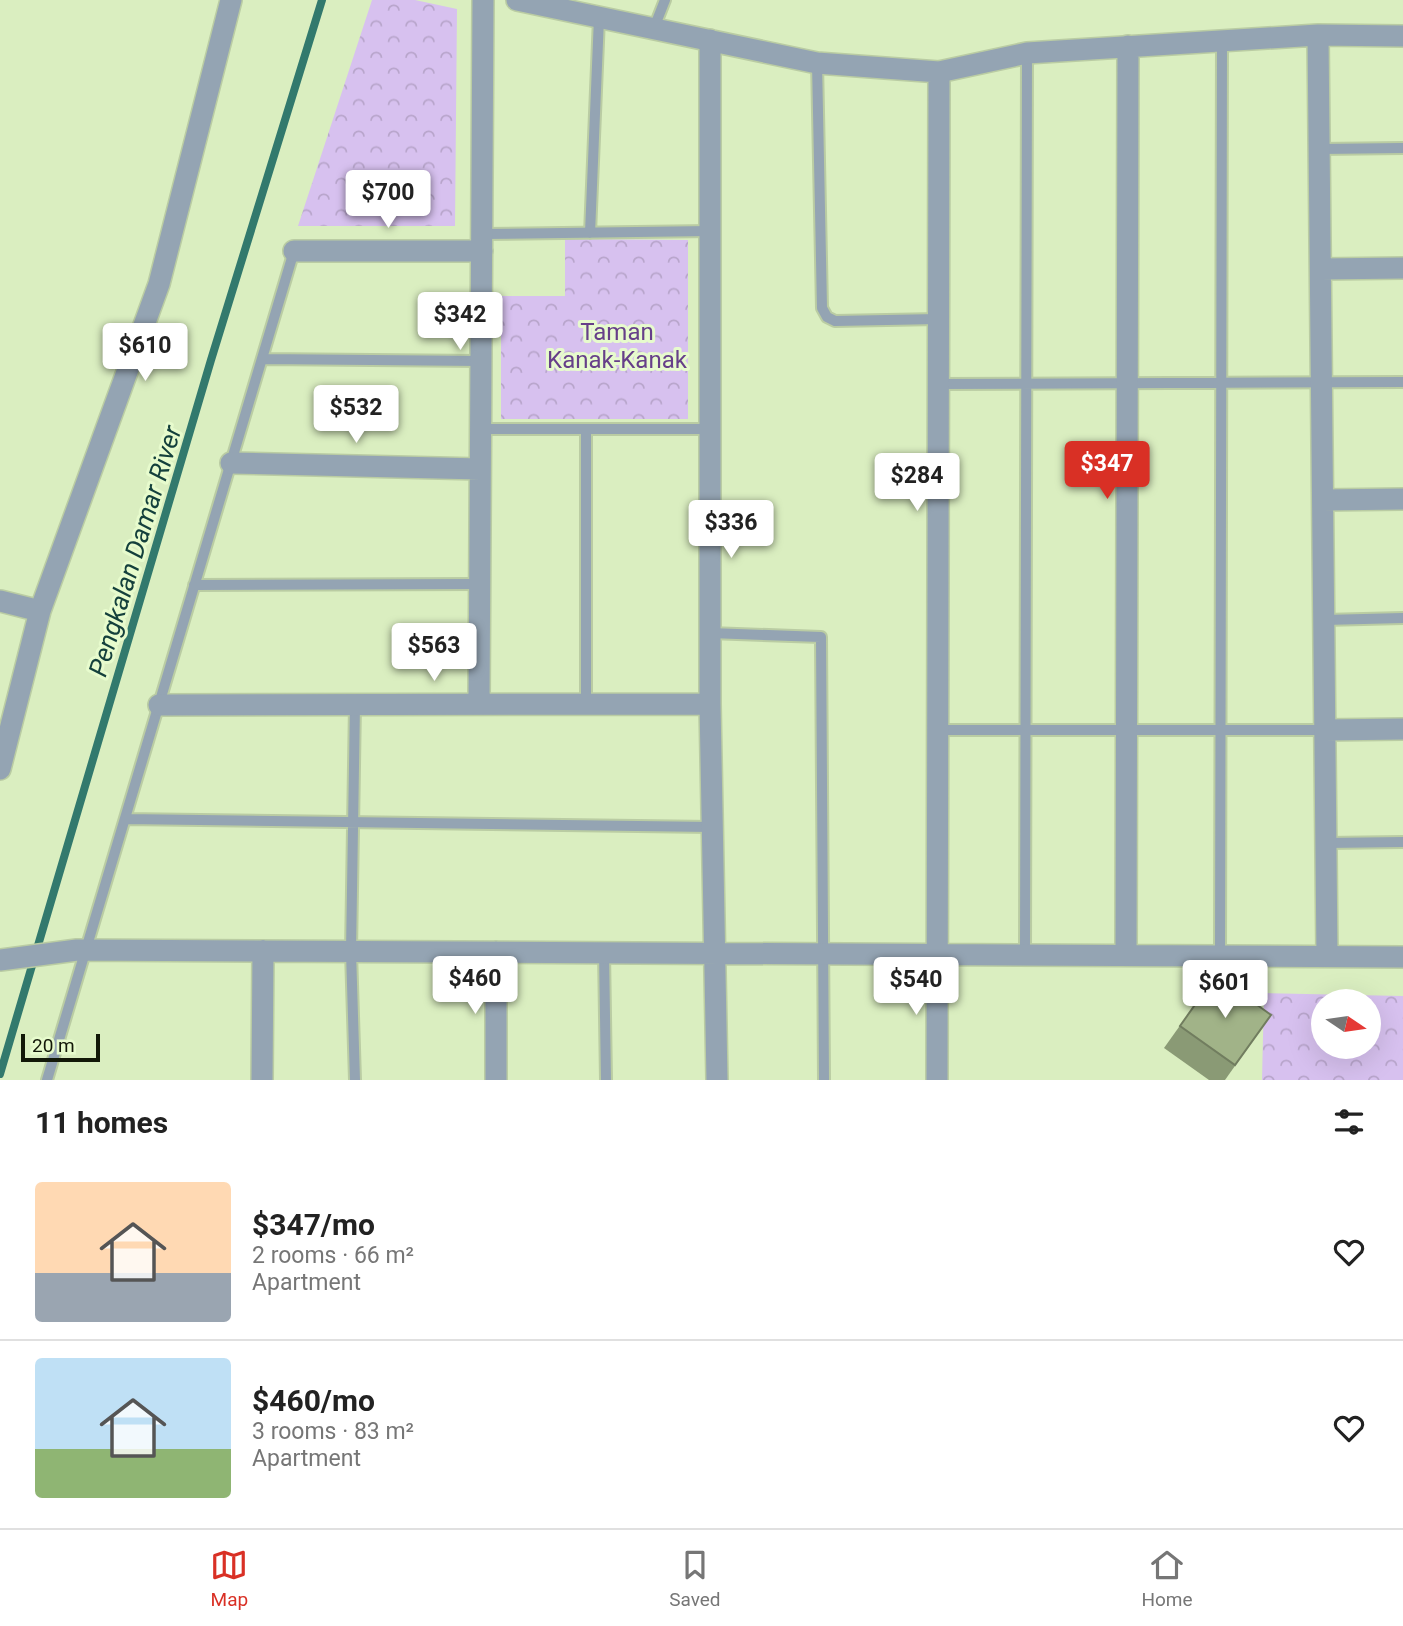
<!DOCTYPE html>
<meta charset="utf-8">
<style>
:root{--surface:#fff;--page:#f6f6f6;--text:#222;--muted:#767676;--line:#e0e0e0;--accent:#d93025}
body{margin:0;font-family:Roboto,sans-serif;background:var(--page);color:var(--text);height:100vh;display:flex;flex-direction:column;font-size:26px;white-space:nowrap}
*{box-sizing:border-box;margin:0}
p{font-size:23px;color:var(--muted)}
.icon{flex:none;width:38px;height:38px;fill:none;stroke:currentColor;stroke-width:2;stroke-linecap:round;stroke-linejoin:round}
.map{position:relative;height:1080px;overflow:hidden}
.sheet{display:flex;flex-direction:column;background:var(--surface);flex:1}
.sheet>*{flex:none}
.needle{width:46px;rotate:103deg}
.fabs{position:absolute;left:1311px;top:989px;display:grid;gap:14px}
.fabs a{display:grid;place-items:center;width:70px;height:70px;border-radius:50%;background:var(--surface);box-shadow:0 7px 28px #0002;font-size:35px}
.scale{position:absolute;left:21px;bottom:18px;width:79px;box-sizing:border-box;padding-left:7px;border:4px solid #121808;border-top:0;font-size:19px;line-height:24px;white-space:nowrap;color:#121808;-webkit-text-stroke:5px #e7fbcd;paint-order:stroke}
.price{position:absolute;translate:-50% -60px;padding:0 16px;border-radius:7px;background:#fff;color:#222;font-size:23px;line-height:46px;filter:drop-shadow(0 2px 4px #0008)}
.price::after{content:'';position:absolute;left:50%;top:42px;width:21px;height:16px;margin-left:-10px;background:inherit;clip-path:polygon(0 0,100% 0,50% 100%)}
.price.on{background:var(--accent);color:#fff}
ul{padding:0;list-style:none}
li{display:flex;align-items:center;gap:21px;height:175px;padding:0 35px}
li+li{border-top:2px solid var(--line)}
li span{display:grid;place-items:center;flex:none;width:196px;height:140px;border-radius:7px;color:#555}
li>.icon{margin-inline-start:auto}
span .icon{width:84px;height:84px;fill:#fffc;stroke-width:1}
li b{font-size:30px}
h2{display:flex;justify-content:space-between;align-items:center;height:84px;padding:0 35px;font-size:30px}
.menu{display:flex;justify-content:space-around;align-items:center;height:98px;border-top:2px solid var(--line);background:var(--surface);font-size:19px;color:var(--muted)}
.menu a{display:grid;justify-items:center;gap:4px}
.menu .on{color:var(--accent)}
.map>svg:first-child{display:block}
</style>
<div class="map">
<svg width="1403" height="1080" viewBox="0 0 1403 1080">
<defs>
<pattern id="park-crowns" width="20" height="18" patternUnits="userSpaceOnUse" patternTransform="scale(1.75)"><rect width="20" height="18" fill="#d7c1ef"/><path d="M2 6a3 3 0 1 1 6 0M12 15a3 3 0 1 1 6 0" fill="none" stroke="#b8a5cb"/></pattern>
</defs>
<rect width="100%" height="100%" fill="#daeec0"/>
<path fill="url(#park-crowns)" fill-rule="evenodd" d="M372 0H415L457 9 455 226H298Z
M565 239 688 240V419H501V296H565Z
M1264 993 1403 996V1080H1262ZM1323 1001H1368V1046H1323Z"/>
<g fill="none" stroke-linecap="round" stroke-linejoin="round">
<path stroke="#32796d" stroke-width="8" d="M0 1074 211 360 322 0"/>
<g stroke="#bacca3" stroke-width="14">
<path id="service" d="M654 28 665 0
M817 63 822 308 827 317 835 321 938 319
M1320 149 1403 148
M590 233 599 18
M482 234 710 231
M262 359 481 361
M938 384 1403 382
M480 429H710
M194 585 479 584
M1324 620 1403 618
M710 633 821 637 824 1080
M586 703V429
M355 704 351 952 355 1080
M937 730H1325
M125 819 711 827
M1326 843 1403 842
M604 952 606 1080
M1025 955 1027 53
M1220 956 1222 41
M47 1080 294 251"/>
</g>
<g stroke="#bacca3" stroke-width="24">
<path id="minor" d="M517 0 817 63 939 72 1027 53 1318 35 1403 36
M1318 35 1327 956
M710 40V704L717 1080
M294 251H482
M1321 269 1403 268
M231 463 480 469
M1323 500 1403 499
M0 601 40 611
M479 704 483 0
M159 705 710 704
M1325 730 1403 729
M0 769 40 611 159 284 231 0
M1126 955 1128 46
M0 960 77 950 1403 957
M262 1080 263 951
M496 1080V952
M937 1080 939 72"/>
</g>
<use href="#service" stroke="#94a4b3" stroke-width="10"/>
<use href="#minor" stroke="#94a4b3" stroke-width="21"/>
</g>
<path fill="#8a9a75" d="M1216 975 1271 1015 1225 1080H1209L1164 1048Z"/>
<path fill="#a1b388" stroke="#717d5f" stroke-width="2" d="M1216 975 1271 1015 1235 1065 1180 1026Z"/>
<g text-anchor="middle" stroke-width="6" stroke-linejoin="round" paint-order="stroke">
<g font-size="24" fill="#663f89" stroke="#e7fbcd">
<text x="617" y="340">Taman<tspan x="617" dy="28">Kanak-Kanak</tspan></text>
</g>
<g font-size="26" font-style="italic" fill="#14403c" stroke="#e7fbcd">
<text transform="translate(135 551) rotate(-73)" y="9">Pengkalan Damar River</text>
</g>
</g>
</svg>
<div class="fabs">
<a><svg class="needle" viewBox="-14 -14 28 28"><path d="M0-13l5 13h-10z" fill="#e53935"/><path d="M0 13l5-13h-10z" fill="#767676"/></svg></a>
</div>
<div class="scale">20 m</div>
<b class="price" style="left:388px;top:230px">$700</b>
<b class="price" style="left:460px;top:352px">$342</b>
<b class="price" style="left:145px;top:383px">$610</b>
<b class="price" style="left:356px;top:445px">$532</b>
<b class="price on" style="left:1107px;top:501px">$347</b>
<b class="price" style="left:917px;top:513px">$284</b>
<b class="price" style="left:731px;top:560px">$336</b>
<b class="price" style="left:434px;top:683px">$563</b>
<b class="price" style="left:475px;top:1016px">$460</b>
<b class="price" style="left:916px;top:1017px">$540</b>
<b class="price" style="left:1225px;top:1020px">$601</b>
</div>
<section class="sheet">
<h2>11 homes<svg class="icon" aria-label="filters" viewBox="0 0 24 24"><path d="M4 7h16M4 17h16"/><circle cx="9" cy="7" r="2"/><circle cx="15" cy="17" r="2"/></svg></h2>
<ul>
<li><span style="background:linear-gradient(#ffd9b3 65%,#9aa5b1 0)"><svg class="icon" aria-label="home" viewBox="0 0 24 24"><path d="M3 11l9-7 9 7M6 9v11h12V9"/></svg></span><div><b>$347/mo</b><p>2 rooms · 66 m²</p><p>Apartment</p></div><svg class="icon" aria-label="heart" viewBox="0 0 24 24"><path d="M12 20l-8-8c-3-5 5-10 8-4 3-6 11-1 8 4z"/></svg></li>
<li><span style="background:linear-gradient(#bfe0f5 65%,#8fb573 0)"><svg class="icon" aria-label="home" viewBox="0 0 24 24"><path d="M3 11l9-7 9 7M6 9v11h12V9"/></svg></span><div><b>$460/mo</b><p>3 rooms · 83 m²</p><p>Apartment</p></div><svg class="icon" aria-label="heart" viewBox="0 0 24 24"><path d="M12 20l-8-8c-3-5 5-10 8-4 3-6 11-1 8 4z"/></svg></li>
</ul>
</section>
<nav class="menu">
<a class="on"><svg class="icon" aria-label="map" viewBox="0 0 24 24"><path d="M3 6l6-2 6 2 6-2v14l-6 2-6-2-6 2zM9 4v14M15 6v14"/></svg>Map</a>
<a><svg class="icon" aria-label="saved" viewBox="0 0 24 24"><path d="M7 4h10v16l-5-4-5 4z"/></svg>Saved</a>
<a><svg class="icon" aria-label="home" viewBox="0 0 24 24"><path d="M3 11l9-7 9 7M6 9v11h12V9"/></svg>Home</a>
</nav>
